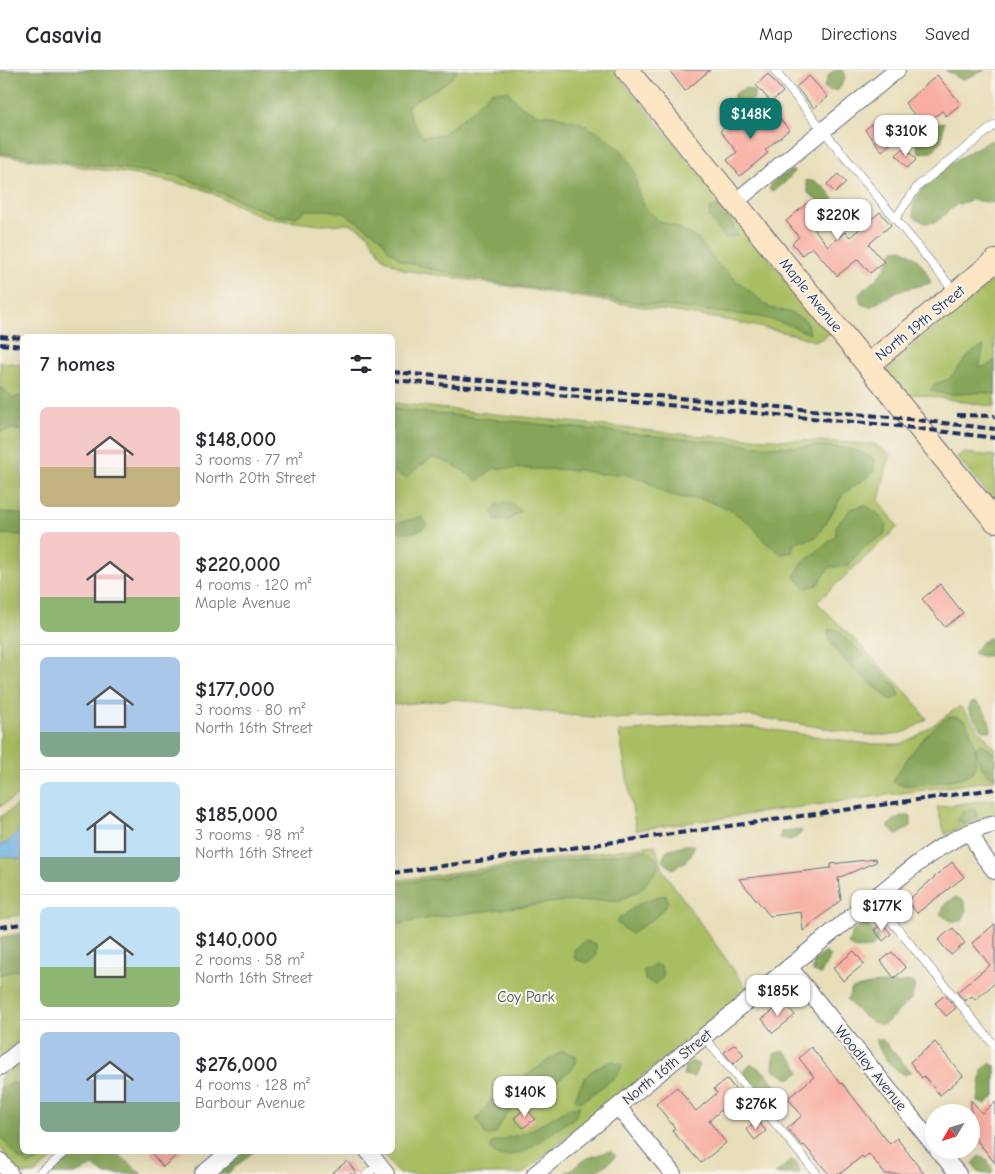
<!DOCTYPE html>
<meta charset="utf-8">
<style>
:root{--surface:#fff;--page:#f7f7f7;--text:#2b2b33;--muted:#7c7c81;--line:#e1e1e2;--accent:#0f766e}
body{margin:0;font-family:"Comic Neue",sans-serif;background:var(--page);color:var(--text);height:100vh;display:flex;flex-direction:column;font-size:19px;white-space:nowrap}
*{box-sizing:border-box;margin:0}
p{font-size:16px;color:var(--muted)}
.icon{flex:none;width:28px;height:28px;fill:none;stroke:currentColor;stroke-width:2;stroke-linecap:round;stroke-linejoin:round}
.map{position:relative;flex:1;overflow:hidden}
.panel{position:absolute;left:20px;top:264px;width:375px;height:820px;display:flex;flex-direction:column;background:var(--surface);border-radius:8px;box-shadow:0 5px 20px #0002}
.panel>*{flex:none}
.needle{width:32px;rotate:231deg}
.buttons{position:absolute;left:925px;top:1034px;display:grid;gap:10px}
.buttons a{display:grid;place-items:center;width:55px;height:55px;border-radius:50%;background:var(--surface);box-shadow:0 5px 20px #0002;font-size:25px}
.price{position:absolute;translate:-50% -42px;padding:0 11px;border-radius:10px;background:#fff;color:#222;font-size:16px;line-height:32px;filter:drop-shadow(0 1px 2px #0008)}
.price::after{content:'';position:absolute;left:50%;top:30px;width:15px;height:11px;margin-left:-8px;background:inherit;clip-path:polygon(0 0,100% 0,50% 100%)}
.price.on{background:var(--accent);color:#fff}
ul{padding:0;list-style:none}
li{display:flex;align-items:center;gap:15px;height:125px;padding:0 20px}
li+li{border-top:1px solid var(--line)}
li span{display:grid;place-items:center;flex:none;width:140px;height:100px;border-radius:8px;color:#555}
li>.icon{margin-inline-start:auto}
span .icon{width:60px;height:60px;fill:#fffc;stroke-width:1}
li b{font-size:21px}
h2{display:flex;justify-content:space-between;align-items:center;height:60px;padding:0 20px;font-size:21px}
header{display:flex;align-items:center;gap:30px;box-sizing:border-box;height:70px;padding:0 25px;background:var(--surface);border-bottom:1px solid var(--line)}
header strong{font-size:24px}
nav{display:flex;gap:28px;margin-inline-start:auto;font-size:18px}
.map>svg:first-child{display:block}
</style>
<header>
<strong>Casavia</strong>
<nav><a>Map</a><a>Directions</a><a>Saved</a></nav>
</header>
<div class="map">
<svg width="995" height="1104" viewBox="0 0 995 1104">
<rect width="100%" height="100%" fill="#f7f3e8"/>
<filter id="ink" filterUnits="userSpaceOnUse"><feTurbulence type="fractalNoise" baseFrequency=".02" numOctaves="2"/><feDisplacementMap in="SourceGraphic" scale="10" xChannelSelector="R" yChannelSelector="G"/><feConvolveMatrix kernelMatrix="1 2 1 2 8 2 1 2 1" color-interpolation-filters="sRGB"/></filter>
<filter id="wash" filterUnits="userSpaceOnUse"><feTurbulence type="fractalNoise" baseFrequency=".0096" numOctaves="4" result="noise"/><feDisplacementMap in="SourceGraphic" scale="20" xChannelSelector="R" yChannelSelector="G"/><feGaussianBlur stdDeviation="1.12" result="paint"/><feColorMatrix in="noise" values="0 0 0 0 0 0 0 0 0 0 0 0 0 0 0 0 0 1.4 0 .05"/><feComposite in="paint" operator="in"/></filter>
<g filter="url(#wash)">
<rect width="100%" height="100%" fill="#e8deba"/>
<path fill="#a9be62" stroke="#627660" d="M0 0H614L830 263 822 269 814 271 796 265 727 250 404 200 383 188 368 164 351 154 319 155 265 148 200 118 136 105 0 85Z
M995 208V337L917 324 905 326 888 305 887 300 891 294Z
M0 292 22 294V722L0 737Z
M393 333 690 365 874 374 890 384 879 430 898 457 817 532 909 625 927 649 908 661 893 665H867L751 646 693 644 616 649 568 645 456 629 393 635Z
M963 383 995 386V433L957 387Z
M960 636 995 679V710L636 760 619 662 701 655 753 657 868 674H900L917 666Z
M995 729V745L982 749 945 764 937 737Z
M22 732V845L0 848V747Z
M655 775 664 802 748 920 522 1104H399L380 1081H392L393 811Z
M22 863V969L0 988V867Z
M22 989V1081H62L34 1104H21L0 1078V1008Z"/>
<path fill="#86a558" stroke="#506a5b" d="M0 0H458C446 19 423 22 407 37L413 52 423 67 443 64 468 44 491 22 507 21 521 36 536 44 551 45 578 52 603 65 623 82 634 101 639 125 645 137 659 151 675 156 698 169 719 196 770 238 789 242 806 251 810 264 786 254 761 247 646 234 498 213 434 200 402 191 388 179 380 167 344 143 327 140H307L296 147 277 146 179 106 0 83Z
M836 0H842L845 3V9L838 20 829 21 824 17 830 3Z
M945 0H985L962 10Z
M745 18 754 21C756 32 747 36 737 36L733 25Z
M944 52 942 70 932 82 919 83 915 69C924 62 932 53 944 52Z
M993 70 995 73V133L971 130 956 135 936 152 925 153 914 147C912 139 913 133 918 125 927 107 974 77 993 70Z
M790 101H794C788 110 782 117 772 121L769 119 774 111Z
M806 110C820 111 832 121 836 135L834 138C823 137 817 128 808 123Z
M719 136 733 154 737 166 725 168 709 147 710 138Z
M902 179C918 187 925 197 931 213L898 221 870 237 861 234 859 224 875 210 885 198 894 180Z
M984 276 979 298 987 296 995 290V324C971 319 954 330 930 320L935 314 949 309 971 283Z
M0 318H3L12 328 22 326V361L13 359 0 362Z
M393 339C515 351 637 365 759 376 795 379 844 369 874 389V402L843 424 826 453 816 467 793 474V482L782 484 765 472 751 454 730 440 703 429 684 428 664 423 648 412 625 404H599L580 400 494 398 478 411C463 400 450 391 432 388L420 396 406 408 393 402Z
M506 432 514 435 521 441 509 450 495 451 492 442 498 434Z
M865 435 877 443 887 455 884 465C868 473 858 482 848 496L830 497 817 515 806 518 794 507 803 492 822 478 836 465V456L851 439Z
M0 442 22 444V465L0 464Z
M422 447 427 455C417 463 409 464 396 460L397 453Z
M836 559 896 616 900 626 890 630 845 591 831 574 828 560Z
M989 568 995 569V578L989 586H981L973 583 980 574Z
M976 632C986 639 989 649 991 661H984L973 648 968 639 971 633Z
M950 647H957L966 651C971 664 980 686 974 700 970 710 915 716 904 715 900 715 897 713 893 712 902 693 931 654 950 647Z
M982 673 995 684V707H991C981 699 978 691 976 678Z
M974 738 978 746 966 753 957 751 964 741Z
M900 746H911V756L897 765 887 756Z
M792 760 802 761C796 770 791 771 780 769L781 762Z
M683 775H694C692 789 684 793 672 799L662 790 667 780Z
M647 780 657 789 658 799 640 820 620 830 558 832 436 847 393 855V814Z
M666 825 668 832 657 846 631 864 616 852C633 837 644 829 666 825Z
M956 827 965 832 966 842 962 851H951L940 844 946 833Z
M864 853 868 855 879 870 871 878 855 879 848 874 853 861Z
M22 865V898L0 905V869Z
M586 871 596 874V886L587 893 575 889 574 880Z
M826 882 830 886 821 904 813 902 814 891Z
M654 895 661 896 663 907 656 914 645 910 644 900Z
M908 911 915 914 912 928 884 955C868 953 858 942 847 930L852 919 878 913 898 914Z
M876 969 883 970 911 1002 905 1005C890 997 880 985 876 969Z
M784 980 795 992 800 1002 790 1009 773 1000 774 984Z
M562 981 577 986 573 998 547 1018 522 1032 505 1046 496 1063 486 1066 477 1049 492 1029Z
M613 991 622 995 617 1006 581 1032 575 1029C583 1006 590 999 613 991Z
M692 991 699 995 694 1007 683 1005 685 996Z
M989 993 995 996V1026L985 1034 978 1031 982 1000Z
M750 994C770 1002 773 1012 783 1031L779 1041C762 1036 751 1018 743 1002Z
M14 1012 22 1018V1081H48L37 1092 28 1095 17 1087 0 1066V1018Z
M580 1036 575 1047 525 1081 507 1086H498L490 1080 492 1073 530 1061 570 1037Z
M79 1081H115L142 1104H104L93 1096 75 1104H51Z
M246 1081H254L227 1104H218Z
M610 1081 616 1086C597 1104 591 1104 564 1104L588 1088Z
M980 1086 988 1091 993 1101 991 1104C979 1104 979 1104 973 1093Z
M790 1091 796 1092 800 1100 799 1104H775Z"/>
<path fill="#72b6e8" stroke="#4672a3" d="M22 758V789L0 786V775L6 774Z"/>
<g id="blocks">
<path fill="#f8aea2" d="M669 0H710L685 21Z
M768 4 783 22 771 32 756 15Z
M937 5 961 34 946 46 942 41 923 56 905 33Z
M809 6 828 27 814 38 796 17Z
M747 39 765 60 779 48 789 60 765 80 768 83 740 106 727 90 737 82 720 61Z
M879 48 897 69 882 81 865 60Z
M905 77 916 90 907 98 896 85Z
M838 104 846 113 835 123 827 114Z
M811 130 822 143 810 154 828 176 845 162 850 167 880 142 891 155 869 174 884 192 870 203 858 189 837 206 812 177 802 185 792 173 799 167 786 151Z
M940 514 963 543 945 557 922 529Z
M875 789 876 792 838 808 841 830 803 861 801 842 770 846 739 809 831 798V794Z
M952 792 964 807 917 843 907 831Z
M882 853 891 864 883 871 874 860Z
M995 854V913L975 930 972 926 965 931 957 922 990 895 972 873Z
M953 858 965 873 951 885 938 870Z
M854 881 864 894 843 911 833 898Z
M892 882 906 898 894 908 881 891Z
M945 925 956 938 946 946 935 933Z
M784 932 795 945 773 963 762 949Z
M935 972 963 1006 940 1025 924 1006 922 1008 910 992Z
M735 974 744 985 733 994 724 982Z
M811 977 841 1014 842 1013 890 1074 897 1068 924 1104H885L869 1084 864 1088 862 1086 840 1104H829L804 1075 802 1076 787 1058 802 1046 788 1028 814 1007 799 988Z
M727 1009 739 1024 709 1051 726 1073 701 1093 672 1061 675 1058 656 1034 677 1017 696 1041 717 1023 714 1019Z
M971 1030 982 1043 995 1032V1093L971 1063Z
M526 1038 535 1049 523 1058 514 1048Z
M757 1050 766 1061 755 1070 746 1059Z
M150 1081H182L163 1097Z
M347 1091 357 1104H331Z"/>
</g>
</g>
<g filter="url(#ink)">
<use href="#blocks" fill-opacity="0" stroke="#636c7e" stroke-width="1"/>
<g fill="none" stroke-linecap="round" stroke-linejoin="round">
<g stroke="#636c7e" stroke-width="9">
<path id="lane" d="M774 0 955 222
M895 149 918 116 995 55
M873 829 995 976
M704 967 817 1104
M39 1104 67 1081
M367 1104 379 1095"/>
</g>
<g stroke="#636c7e" stroke-width="18">
<path id="street" d="M735 132 897 0
M971 763 981 783 995 801
M789 897 934 1075
M0 997 22 979
M618 1037 673 1104
M938 1080 958 1104
M368 1081 386 1104
M0 1091 10 1104
M203 1104 231 1081
M535 1104 873 829C910 800 947 764 995 754"/>
</g>
<g stroke="#636c7e" stroke-width="24">
<path id="secondary" d="M627 0 995 451
M868 295 995 191"/>
</g>
<use href="#lane" stroke="#fff" stroke-width="8"/>
<use href="#street" stroke="#fff" stroke-width="16"/>
<use href="#secondary" stroke="#fce6c4" stroke-width="22"/>
<path stroke="#1b2f5e" stroke-width="4" stroke-dasharray="8 4" stroke-linecap="butt" d="M0 266 22 268
M0 274 22 276
M392 302 900 348 995 359
M392 310 898 356 995 368
M957 345 995 346
M392 803 995 719
M0 857 22 854"/>
</g>
</g>
<g text-anchor="middle" stroke-width="4.5" stroke-linejoin="round" paint-order="stroke">
<g font-size="15" fill="#1b2f5e" stroke="#f7f3e8">
<text transform="translate(811 225) rotate(51)" y="5">Maple Avenue</text>
<text transform="translate(920 253) rotate(-39)" y="5">North 19th Street</text>
<text transform="translate(667 997) rotate(-39)" y="5">North 16th Street</text>
<text transform="translate(871 998) rotate(51)" y="5">Woodley Avenue</text>
</g>
<g font-size="15" fill="#465a5f" stroke="#f7f3e8">
<text x="526" y="932">Coy Park</text>
</g>
</g>
</svg>
<div class="buttons">
<a><svg class="needle" viewBox="-14 -14 28 28"><path d="M0-13l5 13h-10z" fill="#e53935"/><path d="M0 13l5-13h-10z" fill="#7c7c81"/></svg></a>
</div>
<b class="price on" style="left:751px;top:70px">$148K</b>
<b class="price" style="left:906px;top:87px">$310K</b>
<b class="price" style="left:838px;top:171px">$220K</b>
<b class="price" style="left:882px;top:862px">$177K</b>
<b class="price" style="left:778px;top:947px">$185K</b>
<b class="price" style="left:525px;top:1048px">$140K</b>
<b class="price" style="left:756px;top:1060px">$276K</b>
<section class="panel">
<h2>7 homes<svg class="icon" aria-label="filters" viewBox="0 0 24 24"><path d="M4 7h16M4 17h16"/><circle cx="9" cy="7" r="2"/><circle cx="15" cy="17" r="2"/></svg></h2>
<ul>
<li><span style="background:linear-gradient(#f6c9c9 60%,#c2b280 0)"><svg class="icon" aria-label="home" viewBox="0 0 24 24"><path d="M3 11l9-7 9 7M6 9v11h12V9"/></svg></span><div><b>$148,000</b><p>3 rooms · 77 m²</p><p>North 20th Street</p></div></li>
<li><span style="background:linear-gradient(#f6c9c9 65%,#8fb573 0)"><svg class="icon" aria-label="home" viewBox="0 0 24 24"><path d="M3 11l9-7 9 7M6 9v11h12V9"/></svg></span><div><b>$220,000</b><p>4 rooms · 120 m²</p><p>Maple Avenue</p></div></li>
<li><span style="background:linear-gradient(#a9c7e8 75%,#7fa58c 0)"><svg class="icon" aria-label="home" viewBox="0 0 24 24"><path d="M3 11l9-7 9 7M6 9v11h12V9"/></svg></span><div><b>$177,000</b><p>3 rooms · 80 m²</p><p>North 16th Street</p></div></li>
<li><span style="background:linear-gradient(#bfe0f5 75%,#7fa58c 0)"><svg class="icon" aria-label="home" viewBox="0 0 24 24"><path d="M3 11l9-7 9 7M6 9v11h12V9"/></svg></span><div><b>$185,000</b><p>3 rooms · 98 m²</p><p>North 16th Street</p></div></li>
<li><span style="background:linear-gradient(#bfe0f5 60%,#8fb573 0)"><svg class="icon" aria-label="home" viewBox="0 0 24 24"><path d="M3 11l9-7 9 7M6 9v11h12V9"/></svg></span><div><b>$140,000</b><p>2 rooms · 58 m²</p><p>North 16th Street</p></div></li>
<li><span style="background:linear-gradient(#a9c7e8 70%,#7fa58c 0)"><svg class="icon" aria-label="home" viewBox="0 0 24 24"><path d="M3 11l9-7 9 7M6 9v11h12V9"/></svg></span><div><b>$276,000</b><p>4 rooms · 128 m²</p><p>Barbour Avenue</p></div></li>
</ul>
</section>
</div>
